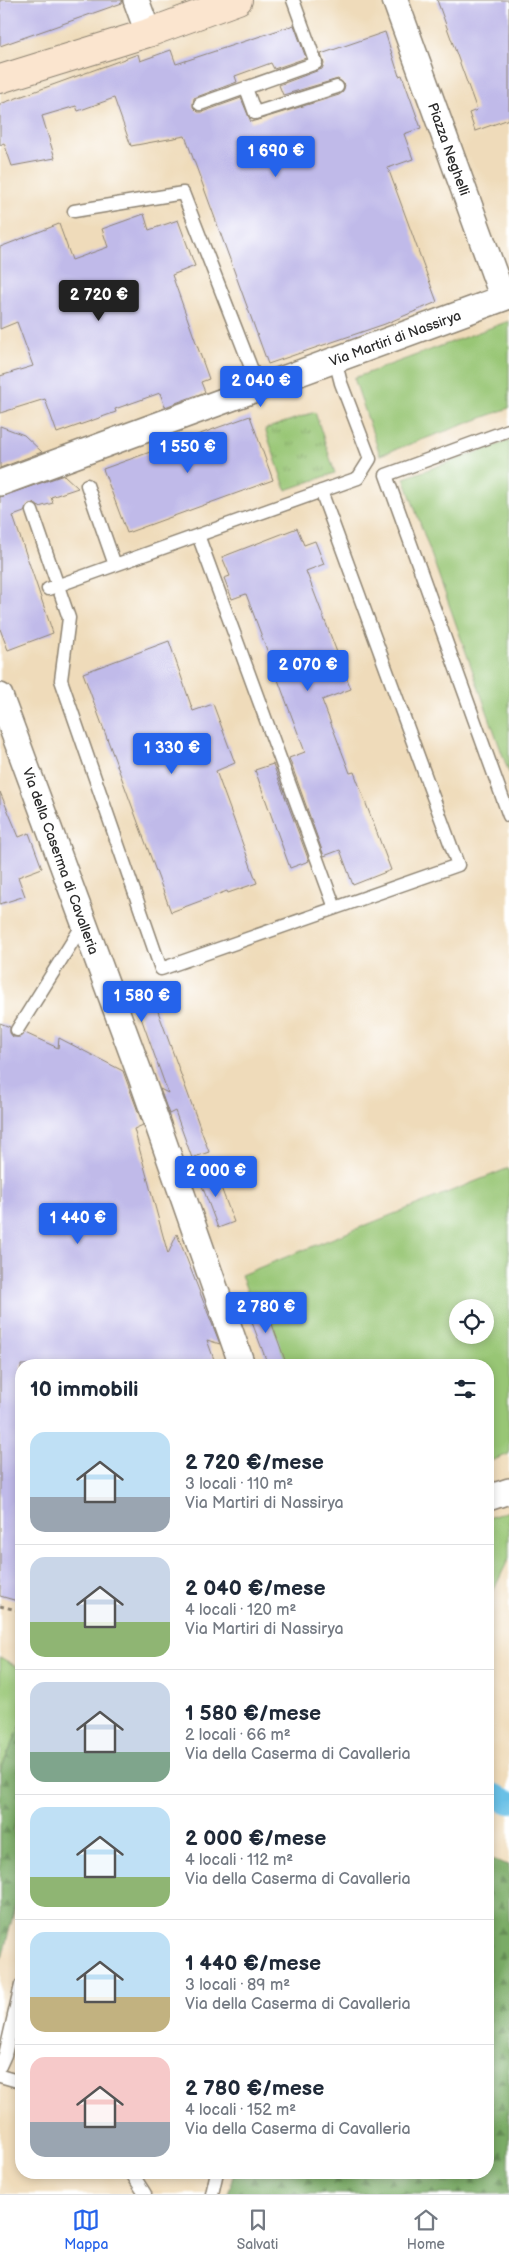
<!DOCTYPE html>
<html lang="it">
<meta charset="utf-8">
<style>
:root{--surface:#fff;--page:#f2f2f3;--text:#1f2937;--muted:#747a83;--line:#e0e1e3;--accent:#2563eb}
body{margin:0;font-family:"Balsamiq Sans",sans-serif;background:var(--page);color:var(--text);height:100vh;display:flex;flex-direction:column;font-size:19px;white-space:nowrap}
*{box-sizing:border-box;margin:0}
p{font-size:16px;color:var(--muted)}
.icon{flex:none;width:28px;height:28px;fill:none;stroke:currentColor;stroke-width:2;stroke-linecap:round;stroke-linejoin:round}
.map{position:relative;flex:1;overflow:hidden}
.sheet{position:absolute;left:15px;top:1359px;width:479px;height:820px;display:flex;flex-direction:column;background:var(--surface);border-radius:20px;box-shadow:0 2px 8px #0003}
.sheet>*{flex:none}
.controls{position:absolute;left:449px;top:1299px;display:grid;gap:10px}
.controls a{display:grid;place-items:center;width:45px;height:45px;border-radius:50%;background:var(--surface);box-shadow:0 2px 8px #0003;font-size:25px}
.price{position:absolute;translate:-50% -42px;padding:0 11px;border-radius:5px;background:var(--accent);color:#fff;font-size:16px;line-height:32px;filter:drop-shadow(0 1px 2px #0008)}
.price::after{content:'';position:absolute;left:50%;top:30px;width:15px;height:11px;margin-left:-8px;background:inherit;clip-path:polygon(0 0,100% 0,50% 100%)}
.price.on{background:#222;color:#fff}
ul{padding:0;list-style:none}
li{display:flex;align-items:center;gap:15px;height:125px;padding:0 15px}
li+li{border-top:1px solid var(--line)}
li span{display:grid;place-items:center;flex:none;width:140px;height:100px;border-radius:15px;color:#555}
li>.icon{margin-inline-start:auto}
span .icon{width:60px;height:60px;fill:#fffc;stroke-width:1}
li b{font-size:21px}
h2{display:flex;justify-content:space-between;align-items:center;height:60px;padding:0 15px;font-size:21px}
.tab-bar{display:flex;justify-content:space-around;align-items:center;height:70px;border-top:1px solid var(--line);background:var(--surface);font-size:14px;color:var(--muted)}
.tab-bar a{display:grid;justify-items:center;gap:2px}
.tab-bar .on{color:var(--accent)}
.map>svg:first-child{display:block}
</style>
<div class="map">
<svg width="509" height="2194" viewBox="0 0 509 2194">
<defs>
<pattern id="forest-firs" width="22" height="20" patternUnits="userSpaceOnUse" patternTransform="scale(1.25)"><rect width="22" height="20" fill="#7aab66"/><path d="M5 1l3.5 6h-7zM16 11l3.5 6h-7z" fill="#648b54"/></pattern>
<pattern id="park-tufts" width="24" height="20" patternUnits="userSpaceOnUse" patternTransform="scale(1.25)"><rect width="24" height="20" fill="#98c674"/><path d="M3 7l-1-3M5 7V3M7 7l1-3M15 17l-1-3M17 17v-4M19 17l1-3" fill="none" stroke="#7ca15f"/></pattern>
</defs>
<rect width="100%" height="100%" fill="#fff"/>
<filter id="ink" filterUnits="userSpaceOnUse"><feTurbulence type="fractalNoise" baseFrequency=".02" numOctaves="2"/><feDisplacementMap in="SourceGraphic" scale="10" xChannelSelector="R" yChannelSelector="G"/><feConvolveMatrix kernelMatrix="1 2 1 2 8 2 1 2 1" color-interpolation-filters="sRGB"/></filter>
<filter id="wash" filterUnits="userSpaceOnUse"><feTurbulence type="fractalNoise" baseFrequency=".0096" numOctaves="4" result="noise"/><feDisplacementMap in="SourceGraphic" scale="20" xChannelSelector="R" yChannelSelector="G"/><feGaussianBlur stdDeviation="1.12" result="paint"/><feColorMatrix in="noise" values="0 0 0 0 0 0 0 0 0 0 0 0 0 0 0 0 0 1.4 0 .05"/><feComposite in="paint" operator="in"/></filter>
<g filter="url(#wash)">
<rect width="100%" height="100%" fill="#efdbba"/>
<path fill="#98c674" stroke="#627850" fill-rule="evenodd" d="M509 321V408L380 455 354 378Z
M509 441V773L404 478Z
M509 1168V1454L488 1462V1365H275L241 1275ZM458 1308H485V1335H458Z
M509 1511V1558L488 1602V1518Z
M0 1657 21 1669V1725L0 1771Z"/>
<path fill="url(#forest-firs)" stroke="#526b48" d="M21 1725V1804L13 1830 21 1853V1885L0 1966V1771Z
M488 1858 509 1865V2194H228L234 2173 488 2172Z"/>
<path fill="url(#park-tufts)" stroke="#627850" d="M315 412 335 473 286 490 265 429Z"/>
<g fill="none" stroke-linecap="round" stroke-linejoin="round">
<path stroke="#69c0e6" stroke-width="24" d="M488 1793 509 1802"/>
</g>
<g id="blocks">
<path fill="#c0bae9" d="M0 0H122V3L0 46Z
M437 0H509V119L475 131 469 113 477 110Z
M294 25 306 58 274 69 271 63 235 76 237 82 194 98 193 107 198 112H202L241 98 251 122 339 95 343 92 345 85 338 79 283 95 279 85 322 69 324 64 321 54 385 32 399 76 402 75 421 128 404 134 413 159 388 168 437 302 385 324 268 364 185 136 131 146 114 98 78 111 76 106 42 116 55 158 12 166 4 143 0 145V104L138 54 140 61 171 50 176 64Z
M144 214 149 230 178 220 195 266 172 275 209 379 201 382 205 392 165 407 160 393 115 409 116 412 57 433 45 399 0 413V376L33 366 17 322 0 329V247L59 224 72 260 108 247 102 229Z
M250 416 273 480 127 533 103 469Z
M0 426 24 435 42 452 0 468Z
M64 475 78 488 51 497 53 503 39 507 34 503 29 504 24 512 13 516 53 633 8 650 0 629V497Z
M297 528 304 545 315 541 324 564 306 571 351 689 322 700 350 773 354 772 391 870 353 885 340 850 324 856 289 758 305 752 246 594 232 599 224 578 230 576 222 557Z
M169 641 193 711 213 704 235 763 216 771 257 883 228 893 227 891 171 912 83 673Z
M273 764 309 861 290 868 255 770Z
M0 792 19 837 29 833 42 868 18 877 25 896 0 904Z
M151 992 209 1152 192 1158 175 1111 169 1114 160 1089 168 1093 134 998Z
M0 1023 10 1027V1033L13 1037H20L25 1033 58 1048 59 1038 123 1071 143 1125 134 1129 168 1254 177 1234 220 1344 207 1340 216 1365H21V1602L0 1596Z
M214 1169 234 1222 218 1228 198 1175Z
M264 1302 285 1360 272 1365H268L247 1309Z"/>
</g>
</g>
<g filter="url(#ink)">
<use href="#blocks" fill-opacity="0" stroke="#8d8372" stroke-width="1"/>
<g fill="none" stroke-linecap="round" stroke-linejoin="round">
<g stroke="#8d8372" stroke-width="15">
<path id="lane" d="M246 88 255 113 337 87
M200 104 316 63 293 0
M74 211 183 193 259 388
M509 430 386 475 509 816
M87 485 115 565
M32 511 69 618 61 680 161 969 458 865 321 491
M198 535 335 908
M48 589 358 478 370 459 341 383 335 360
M17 1030 84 923
M0 2066 5 2055 21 1985
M0 2076 21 2082
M131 2172 145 2194
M212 2194 217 2172"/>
</g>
<g stroke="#8d8372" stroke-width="28">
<path id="street" d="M136 0 148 33
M395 0 503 298
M0 483 509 296
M0 696 141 1077 242 1365
M488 1498 509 1491"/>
</g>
<g stroke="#8d8372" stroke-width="30">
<path id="secondary" d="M0 79 148 33 238 0"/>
</g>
<path stroke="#8d8372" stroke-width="3" stroke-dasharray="4 4" stroke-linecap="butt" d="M0 1606 21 1611"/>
<use href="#lane" stroke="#fff" stroke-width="12"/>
<use href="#street" stroke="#fff" stroke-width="25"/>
<use href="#secondary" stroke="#fbe5cf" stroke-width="28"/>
</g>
</g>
<g text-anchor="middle" stroke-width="4" stroke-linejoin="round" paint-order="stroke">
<g font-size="14" fill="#2b2b2b" stroke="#fff">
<text transform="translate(449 149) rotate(70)" y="5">Piazza Neghelli</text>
<text transform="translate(395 338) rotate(-20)" y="5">Via Martiri di Nassirya</text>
<text transform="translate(61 861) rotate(70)" y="5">Via della Caserma di Cavalleria</text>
</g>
</g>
</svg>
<div class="controls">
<a><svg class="icon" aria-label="locate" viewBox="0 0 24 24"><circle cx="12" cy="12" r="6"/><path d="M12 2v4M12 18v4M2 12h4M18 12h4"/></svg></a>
</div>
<b class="price" style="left:276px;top:178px">1 690 €</b>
<b class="price on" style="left:99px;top:322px">2 720 €</b>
<b class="price" style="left:261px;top:408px">2 040 €</b>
<b class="price" style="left:188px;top:474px">1 550 €</b>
<b class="price" style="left:308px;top:692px">2 070 €</b>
<b class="price" style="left:172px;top:775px">1 330 €</b>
<b class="price" style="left:142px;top:1023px">1 580 €</b>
<b class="price" style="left:216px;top:1198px">2 000 €</b>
<b class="price" style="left:78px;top:1245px">1 440 €</b>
<b class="price" style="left:266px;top:1334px">2 780 €</b>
<section class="sheet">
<h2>10 immobili<svg class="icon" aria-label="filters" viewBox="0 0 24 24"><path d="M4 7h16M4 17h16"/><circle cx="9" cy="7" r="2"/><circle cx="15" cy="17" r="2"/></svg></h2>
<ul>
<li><span style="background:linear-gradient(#bfe0f5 65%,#9aa5b1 0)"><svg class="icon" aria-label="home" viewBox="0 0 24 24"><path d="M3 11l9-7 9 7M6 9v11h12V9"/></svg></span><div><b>2 720 €/mese</b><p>3 locali · 110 m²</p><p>Via Martiri di Nassirya</p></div></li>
<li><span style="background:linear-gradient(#c9d6e8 65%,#8fb573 0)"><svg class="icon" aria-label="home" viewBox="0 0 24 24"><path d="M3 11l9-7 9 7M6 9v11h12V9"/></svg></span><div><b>2 040 €/mese</b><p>4 locali · 120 m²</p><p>Via Martiri di Nassirya</p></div></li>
<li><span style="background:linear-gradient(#c9d6e8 70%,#7fa58c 0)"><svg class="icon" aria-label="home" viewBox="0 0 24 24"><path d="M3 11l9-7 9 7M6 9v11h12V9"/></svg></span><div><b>1 580 €/mese</b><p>2 locali · 66 m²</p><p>Via della Caserma di Cavalleria</p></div></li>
<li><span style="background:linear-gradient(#bfe0f5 70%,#8fb573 0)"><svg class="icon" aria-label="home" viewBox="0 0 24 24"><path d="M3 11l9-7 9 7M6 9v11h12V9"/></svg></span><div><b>2 000 €/mese</b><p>4 locali · 112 m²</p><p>Via della Caserma di Cavalleria</p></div></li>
<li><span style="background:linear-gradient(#bfe0f5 65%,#c2b280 0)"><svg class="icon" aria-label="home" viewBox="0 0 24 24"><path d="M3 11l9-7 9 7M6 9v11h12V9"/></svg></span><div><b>1 440 €/mese</b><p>3 locali · 89 m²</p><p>Via della Caserma di Cavalleria</p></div></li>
<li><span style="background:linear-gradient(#f6c9c9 65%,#9aa5b1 0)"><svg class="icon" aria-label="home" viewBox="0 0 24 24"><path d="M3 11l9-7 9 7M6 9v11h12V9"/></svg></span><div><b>2 780 €/mese</b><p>4 locali · 152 m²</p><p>Via della Caserma di Cavalleria</p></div></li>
</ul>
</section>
</div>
<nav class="tab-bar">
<a class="on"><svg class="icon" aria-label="map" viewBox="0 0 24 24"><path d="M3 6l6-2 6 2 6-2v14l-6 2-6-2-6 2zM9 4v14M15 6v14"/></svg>Mappa</a>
<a><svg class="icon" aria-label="saved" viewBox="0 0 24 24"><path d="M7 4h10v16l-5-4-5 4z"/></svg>Salvati</a>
<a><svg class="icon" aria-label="home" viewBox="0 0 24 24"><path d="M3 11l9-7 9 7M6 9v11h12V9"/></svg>Home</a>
</nav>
